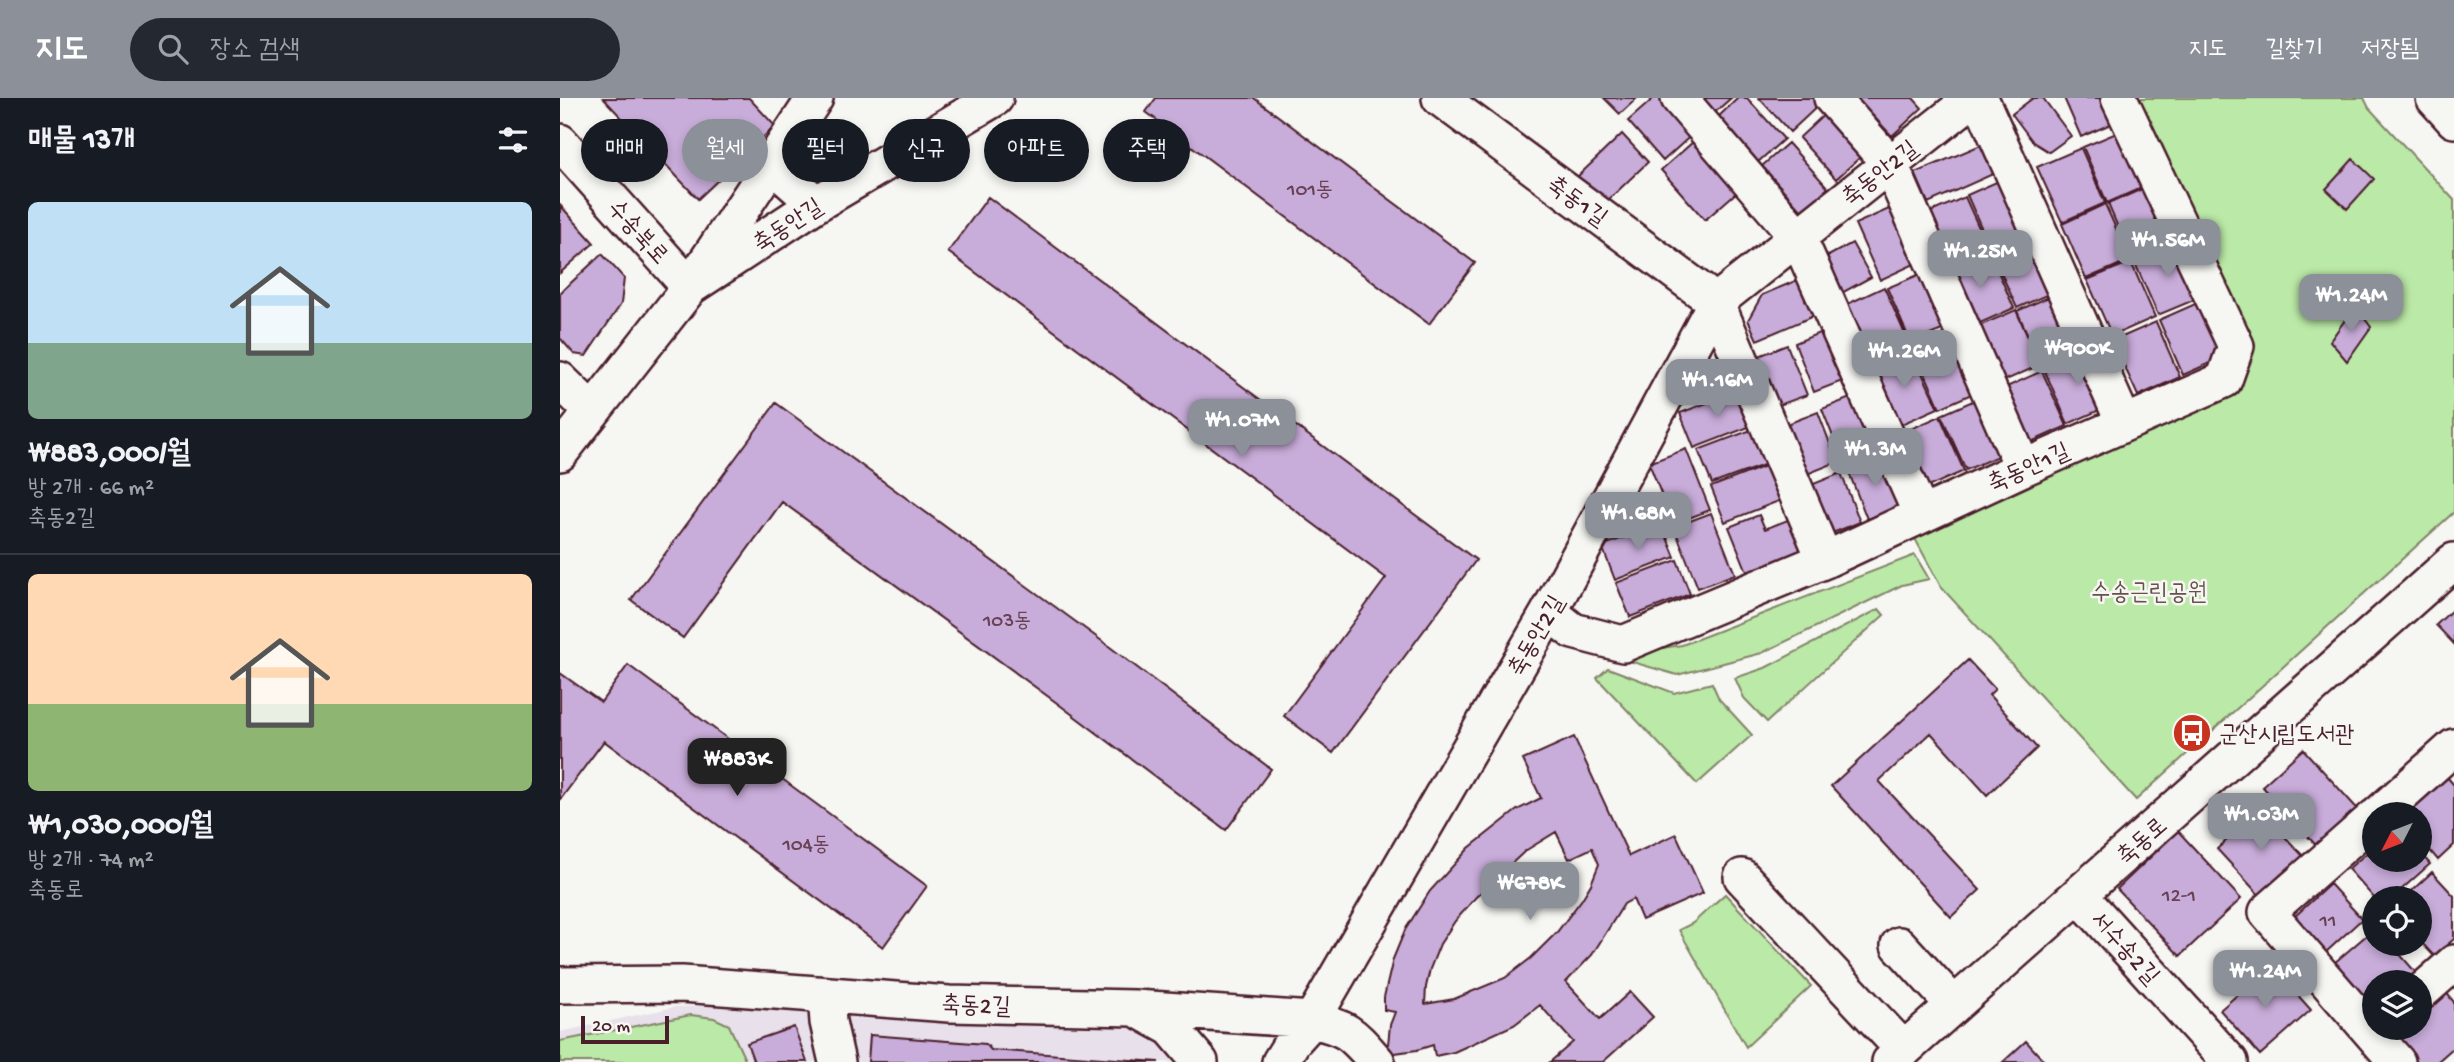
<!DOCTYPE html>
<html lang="ko">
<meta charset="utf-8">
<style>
:root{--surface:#171b24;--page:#242831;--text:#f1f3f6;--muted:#9ea1a6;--line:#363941;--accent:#8c9099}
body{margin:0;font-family:"Gochi Hand","Poor Story",sans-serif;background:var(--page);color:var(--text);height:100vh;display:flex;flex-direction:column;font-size:26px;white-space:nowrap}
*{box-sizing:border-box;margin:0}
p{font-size:23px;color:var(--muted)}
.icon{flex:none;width:38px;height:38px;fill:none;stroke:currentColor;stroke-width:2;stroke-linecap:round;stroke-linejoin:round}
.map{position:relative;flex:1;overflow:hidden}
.panel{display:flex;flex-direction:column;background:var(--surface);width:560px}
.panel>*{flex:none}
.top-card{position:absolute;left:21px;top:21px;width:665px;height:63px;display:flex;gap:14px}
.needle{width:46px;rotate:228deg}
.controls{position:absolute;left:1802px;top:704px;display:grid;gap:14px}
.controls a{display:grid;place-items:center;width:70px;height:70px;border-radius:50%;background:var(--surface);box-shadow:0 4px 10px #0003;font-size:35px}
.scale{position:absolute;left:21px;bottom:18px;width:88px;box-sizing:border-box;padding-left:7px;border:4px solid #4a1f2b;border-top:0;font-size:19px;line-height:24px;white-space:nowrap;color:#4a1f2b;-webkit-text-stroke:5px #f6f6f2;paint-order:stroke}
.price{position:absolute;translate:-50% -60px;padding:0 16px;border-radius:14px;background:var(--accent);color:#fff;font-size:23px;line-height:46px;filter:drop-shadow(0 2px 4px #0008)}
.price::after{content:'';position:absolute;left:50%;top:42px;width:21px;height:16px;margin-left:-10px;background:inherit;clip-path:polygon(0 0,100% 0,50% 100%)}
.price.on{background:#222;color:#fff}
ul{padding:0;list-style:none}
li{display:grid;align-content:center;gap:14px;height:371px;padding:0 28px}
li+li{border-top:2px solid var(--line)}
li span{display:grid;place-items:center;height:217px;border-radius:10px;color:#555}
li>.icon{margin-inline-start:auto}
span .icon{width:126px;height:126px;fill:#fffc;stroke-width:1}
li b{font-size:30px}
h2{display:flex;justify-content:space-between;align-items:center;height:84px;padding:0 28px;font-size:30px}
.tag{padding:0 24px;border-radius:32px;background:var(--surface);box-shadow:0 4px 10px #0003;font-size:24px;line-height:63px}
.tag.on{background:var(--accent);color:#fff}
header{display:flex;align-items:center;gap:42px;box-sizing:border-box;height:98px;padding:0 35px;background:var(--accent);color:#fff}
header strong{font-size:33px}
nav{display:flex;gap:38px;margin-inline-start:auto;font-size:24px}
.search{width:490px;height:63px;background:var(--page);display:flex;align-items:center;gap:18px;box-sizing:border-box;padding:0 24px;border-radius:38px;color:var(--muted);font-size:26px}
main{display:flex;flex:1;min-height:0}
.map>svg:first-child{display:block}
</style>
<header>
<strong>지도</strong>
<div class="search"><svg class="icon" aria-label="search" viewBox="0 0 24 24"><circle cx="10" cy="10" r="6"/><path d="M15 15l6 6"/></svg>장소 검색</div>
<nav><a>지도</a><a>길찾기</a><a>저장됨</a></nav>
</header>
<main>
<section class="panel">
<h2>매물 13개<svg class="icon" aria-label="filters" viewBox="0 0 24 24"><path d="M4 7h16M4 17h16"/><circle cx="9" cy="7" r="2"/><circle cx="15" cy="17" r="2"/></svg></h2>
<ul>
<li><span style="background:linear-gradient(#bfe0f5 65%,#7fa58c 0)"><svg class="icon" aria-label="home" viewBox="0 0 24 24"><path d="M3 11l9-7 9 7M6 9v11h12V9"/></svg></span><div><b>₩883,000/월</b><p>방 2개 · 66 m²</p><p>축동2길</p></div></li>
<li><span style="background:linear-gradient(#ffd9b3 60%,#8fb573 0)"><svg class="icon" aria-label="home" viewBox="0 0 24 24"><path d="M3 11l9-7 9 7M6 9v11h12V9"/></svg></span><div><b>₩1,030,000/월</b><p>방 2개 · 74 m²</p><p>축동로</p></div></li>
</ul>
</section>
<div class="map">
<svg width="1894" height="964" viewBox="0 0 1894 964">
<rect width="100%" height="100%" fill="#f6f6f2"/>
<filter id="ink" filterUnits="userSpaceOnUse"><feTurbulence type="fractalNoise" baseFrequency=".0143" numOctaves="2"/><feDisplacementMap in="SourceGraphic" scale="14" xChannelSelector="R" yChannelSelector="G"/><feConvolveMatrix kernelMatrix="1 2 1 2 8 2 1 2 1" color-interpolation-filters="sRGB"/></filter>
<g filter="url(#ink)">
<path fill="#e8e0ea" d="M183 907 240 908 611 930 640 964H0V934L115 909Z"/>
<path fill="#bbe9a7" stroke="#828469" stroke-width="2" d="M1577 0H1804L1809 10 1894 102V414L1576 702 1381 489 1352 435 1678 291Z
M1355 457 1369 481 1342 487 1202 555 1117 577 1062 561 1067 555 1122 547Z
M1319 511 1324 517 1207 624 1184 600 1175 580 1205 570Z
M1048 570 1114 595 1152 585 1159 601 1192 637 1137 686 1037 580Z
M1165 796 1251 888 1186 949 1119 832 1133 825Z
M131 917 154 920 169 927 186 964H0V943Z"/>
<path fill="#c8acd9" stroke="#4a1f2b" stroke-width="2" fill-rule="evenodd" d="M43 0H189L215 28 138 101Z
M596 0H694L915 165 869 226 586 14Z
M1044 0H1077L1060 16Z
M1094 0H1106L1136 33 1103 63 1068 23Z
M1140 0H1171L1153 16Z
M1178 0H1187L1224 41 1198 64 1158 19Z
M1199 0H1255L1260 6 1230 34Z
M1296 0H1353L1362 10 1332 38Z
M1473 0H1483L1511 38 1489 54 1473 44 1452 16Z
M1504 0H1540L1551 26 1521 39Z
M1269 12 1307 53 1276 81 1239 40Z
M1566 31 1590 86 1547 105 1523 49Z
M1062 36 1088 64 1043 107 1017 79Z
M1141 37 1185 87 1145 122 1101 72Z
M1430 43 1442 72 1368 105 1355 75Z
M1228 45 1268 90 1242 113 1202 68Z
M1521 50 1545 105 1502 124 1477 69Z
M1793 61 1814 81 1787 111 1766 91Z
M1450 78 1475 133 1431 152 1407 97Z
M1591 87 1615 142 1572 162 1548 106Z
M428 99 916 462 773 655 724 618 826 480 388 154Z
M1405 99 1430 154 1387 173 1362 118Z
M1545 106 1570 162 1526 181 1502 126Z
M0 107 34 145 0 175Z
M1338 107 1363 162 1320 182 1295 126Z
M1476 136 1500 191 1457 210 1432 155Z
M1617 144 1641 199 1598 217 1574 163Z
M1292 145 1311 179 1280 196 1261 162Z
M1430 155 1454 210 1411 229 1387 174Z
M42 156 64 180 61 206 26 258 14 256 0 240V195Z
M1571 164 1595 219 1552 238 1527 182Z
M1370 172 1394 227 1351 245 1327 190Z
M1247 178 1263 214 1197 242 1188 222 1202 197Z
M1324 189 1349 245 1306 264 1281 209Z
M1500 194 1525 249 1482 268 1457 213Z
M1642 203 1666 258 1623 277 1599 222Z
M1795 208 1811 229 1787 263 1770 243Z
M1456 212 1480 267 1437 286 1412 231Z
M1596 224 1620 279 1578 298 1553 243Z
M1271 230 1290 280 1254 294 1235 245Z
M1399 236 1423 291 1380 310 1356 255Z
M1227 247 1247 297 1211 310 1191 261Z
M1527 252 1551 307 1508 326 1484 271Z
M1353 255 1378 310 1335 329 1311 274Z
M1482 273 1507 328 1464 347 1440 292Z
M1181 292 1194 327 1134 350 1120 315Z
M1298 297 1317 347 1282 361 1262 311Z
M1424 298 1449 353 1406 372 1381 317Z
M216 305 542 543 711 671 666 732 497 605 222 404 123 540 71 502Z
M1258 314 1277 364 1242 378 1222 328Z
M1380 318 1404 373 1361 392 1337 337Z
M1199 329 1212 364 1152 386 1138 352Z
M1126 351 1150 412 1113 426 1089 365Z
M1323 358 1343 408 1307 421 1288 372Z
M1211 366 1224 401 1165 424 1151 389Z
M1281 375 1300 424 1265 438 1246 389Z
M1151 415 1175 476 1138 490 1114 429Z
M1199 417 1205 431 1238 418 1252 451 1188 476 1169 429Z
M1101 425 1115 459 1055 482 1042 448Z
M1117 462 1130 496 1070 519 1056 485Z
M1894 510V546L1876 527Z
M1408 562 1435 591 1429 597 1477 650 1427 697 1371 635 1319 683 1420 792 1391 819 1271 688Z
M68 567 367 788 323 849 44 643 0 702V575L41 604Z
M1014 639 1069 758 1116 736 1143 795 1082 822 1073 801 1064 806 1032 857 1006 884 1040 921 1070 894 1093 919 1043 964H990L1013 944 980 907 954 927 894 954 875 958 873 947 857 952 827 956 830 927 835 914 824 912V899L833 861 845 832 870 793 909 750 957 712 981 700 963 662ZM996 734 1009 761 1032 750 1039 766 1031 786 1022 801 997 834 971 860 945 880 894 901 865 906 866 889 870 871 880 846 895 823 916 799 965 753Z
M1743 651 1803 717 1762 754 1702 688Z
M1887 679 1894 687V747L1878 762 1860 741V716H1847Z
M1700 712 1744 759 1701 799 1657 751Z
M1618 733 1681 801 1620 858 1557 791Z
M1815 748V761H1860V755L1870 766 1832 800 1815 801 1788 771Z
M1872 774 1894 798V841L1874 858 1860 843V800H1844Z
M1770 786 1802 821 1765 855 1733 820Z
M1815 830V845H1830L1858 877 1850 884H1815V910L1774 865Z
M1711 867 1751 912 1700 957 1660 912Z
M1885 893 1894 904V949L1877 964H1856L1833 938 1843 929H1860V914Z
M234 929 247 964H194L187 945Z
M310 937 426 946 431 952 599 964H308Z
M1466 943 1485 964H1443Z"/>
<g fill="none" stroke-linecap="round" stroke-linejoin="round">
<g stroke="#4a1f2b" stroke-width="40">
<path id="minor" d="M880 0 1156 204 1265 462
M1119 0 1238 139 1361 416
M1272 0 1330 66 1463 370
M1420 0 1564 325
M1874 0 1894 22
M0 44 130 189 256 106 435 0
M210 65 256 106
M0 282 32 313
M0 355 130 189 255 0
M989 514 1013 533 1063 546 1265 462 1463 370 1664 282 1676 248 1559 0
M1819 716 1894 649
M1815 719 1707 814 1837 964
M1182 779 1344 952
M1519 797 1670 964
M1339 847 1394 907
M0 887 122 886 389 906 575 910 752 922C790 931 792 936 817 964
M1860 895 1894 865
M266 897 268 924 277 964
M582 914 611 930 640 964
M720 964 733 943 752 922 989 514 1156 204 1413 0
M1330 964 1894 463"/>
</g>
<use href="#minor" stroke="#f6f6f2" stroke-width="35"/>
</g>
</g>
<defs>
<g id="bus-disc" transform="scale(2.0125)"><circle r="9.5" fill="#c8321e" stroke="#f6f6f2"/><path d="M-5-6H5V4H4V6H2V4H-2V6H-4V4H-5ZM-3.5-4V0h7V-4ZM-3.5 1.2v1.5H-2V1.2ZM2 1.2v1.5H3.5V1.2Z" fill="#fff"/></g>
</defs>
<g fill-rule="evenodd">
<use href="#bus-disc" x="1632" y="635"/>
</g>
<g text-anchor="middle" stroke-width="5" stroke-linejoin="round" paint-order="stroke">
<g font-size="21" fill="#6a4256">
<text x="750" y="97">101동</text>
<text x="447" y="528">103동</text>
<text x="246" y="752">104동</text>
<text x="1619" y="803">12-1</text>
<text x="1768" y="828">11</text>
</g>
<g font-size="24" fill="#4a1f2b" stroke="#f6f6f2">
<text transform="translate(1319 74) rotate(-38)" y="8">축동안2길</text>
<text transform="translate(1018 102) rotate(36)" y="8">축동1길</text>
<text transform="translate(227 126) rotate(-33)" y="8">축동안길</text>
<text transform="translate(79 133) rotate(48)" y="8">수송북로</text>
<text transform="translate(1468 368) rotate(-24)" y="8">축동안1길</text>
<text transform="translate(975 537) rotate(-60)" y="8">축동안2길</text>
<text transform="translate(1581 742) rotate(-41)" y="8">축동로</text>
<text transform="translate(1566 849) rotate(48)" y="8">서수송2길</text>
<text transform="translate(416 906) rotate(2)" y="8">축동2길</text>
</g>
<g font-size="24" fill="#66524a" stroke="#f6f6f2">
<text x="1589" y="501">수송근린공원</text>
</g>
<g font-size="24" fill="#4a1f2b" stroke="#f6f6f2" text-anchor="start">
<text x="1659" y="643">군산시립도서관</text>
</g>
</g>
</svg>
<div class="controls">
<a><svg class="needle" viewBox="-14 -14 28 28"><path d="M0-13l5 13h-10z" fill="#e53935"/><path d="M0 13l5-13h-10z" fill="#9ea1a6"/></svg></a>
<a><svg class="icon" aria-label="locate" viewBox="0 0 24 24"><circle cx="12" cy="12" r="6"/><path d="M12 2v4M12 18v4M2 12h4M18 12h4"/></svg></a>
<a><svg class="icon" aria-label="layers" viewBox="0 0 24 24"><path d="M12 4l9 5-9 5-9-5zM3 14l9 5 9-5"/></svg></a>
</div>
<div class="scale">20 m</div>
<b class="price" style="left:1608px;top:181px">₩1.56M</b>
<b class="price" style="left:1420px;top:192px">₩1.25M</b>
<b class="price" style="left:1791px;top:236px">₩1.24M</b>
<b class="price" style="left:1518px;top:289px">₩900K</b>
<b class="price" style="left:1344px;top:292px">₩1.26M</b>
<b class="price" style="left:1157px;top:321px">₩1.16M</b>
<b class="price" style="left:682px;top:361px">₩1.07M</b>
<b class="price" style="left:1315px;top:390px">₩1.3M</b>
<b class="price" style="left:1078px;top:454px">₩1.68M</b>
<b class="price on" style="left:177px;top:700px">₩883K</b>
<b class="price" style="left:1701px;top:755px">₩1.03M</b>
<b class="price" style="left:970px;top:824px">₩678K</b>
<b class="price" style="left:1705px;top:912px">₩1.24M</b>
<div class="top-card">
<a class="tag">매매</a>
<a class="tag on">월세</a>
<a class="tag">필터</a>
<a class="tag">신규</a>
<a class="tag">아파트</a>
<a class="tag">주택</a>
</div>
</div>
</main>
